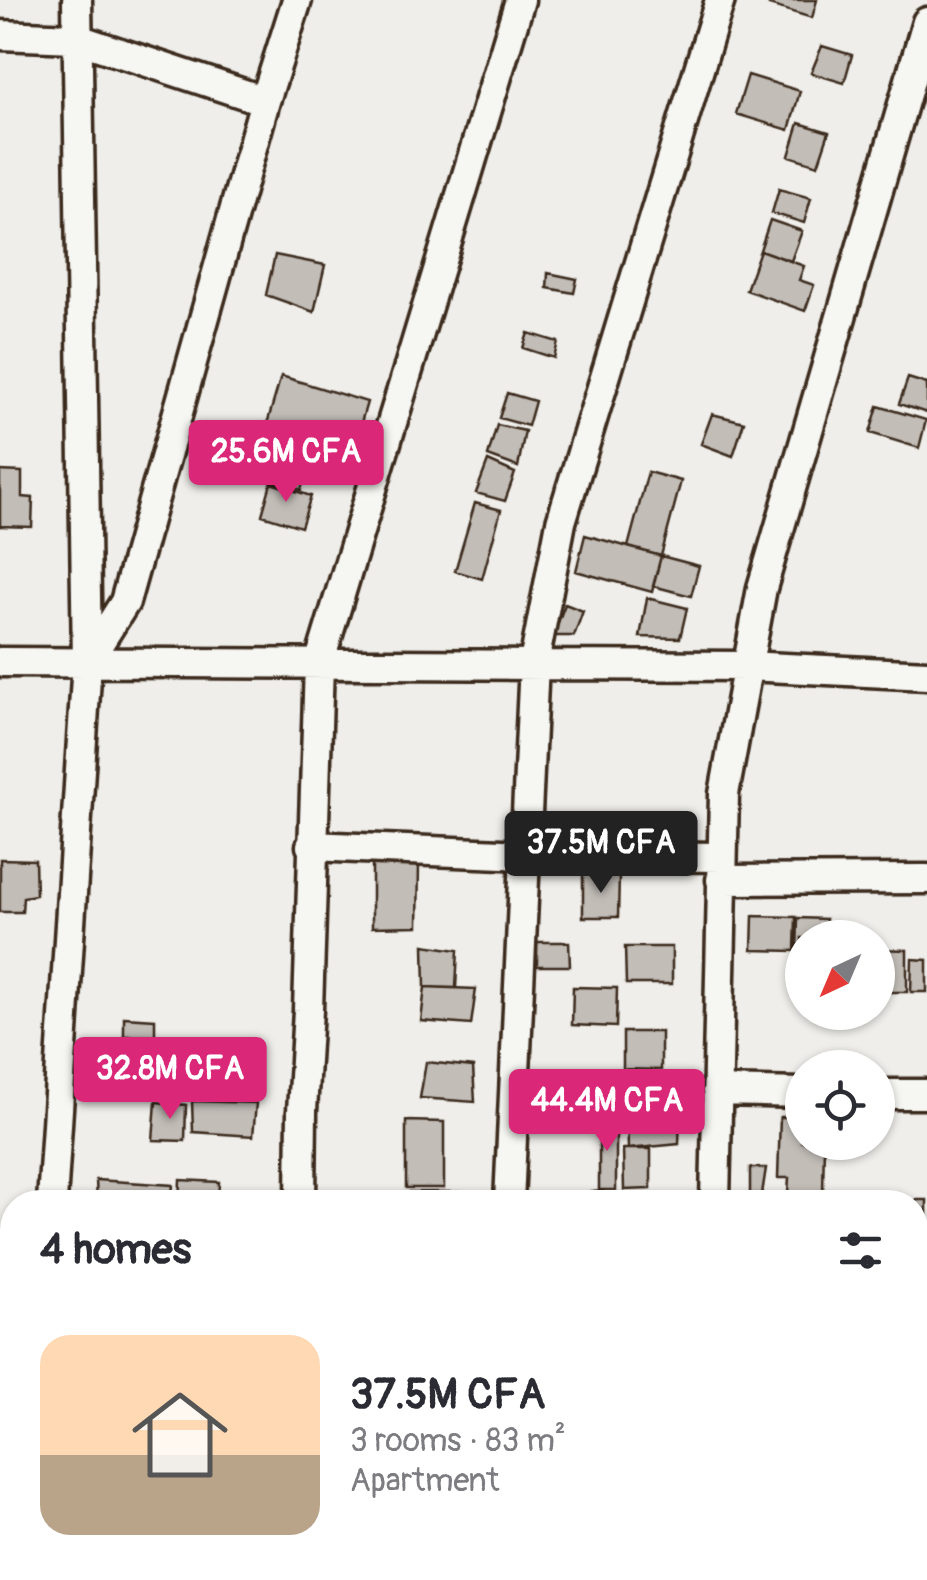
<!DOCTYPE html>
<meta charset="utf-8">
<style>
:root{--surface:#fff;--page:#f2f2f3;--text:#2b2b33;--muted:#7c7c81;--accent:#db2777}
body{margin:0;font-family:Pangolin,sans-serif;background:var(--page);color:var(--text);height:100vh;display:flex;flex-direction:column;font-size:38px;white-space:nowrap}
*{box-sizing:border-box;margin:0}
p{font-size:32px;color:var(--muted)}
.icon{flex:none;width:55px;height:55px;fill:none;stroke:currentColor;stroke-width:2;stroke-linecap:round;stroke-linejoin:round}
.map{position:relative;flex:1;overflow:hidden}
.side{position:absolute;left:0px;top:1190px;width:928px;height:390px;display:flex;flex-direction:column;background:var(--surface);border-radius:40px 40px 0 0;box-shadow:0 2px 8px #0004}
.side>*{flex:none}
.needle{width:65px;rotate:224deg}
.controls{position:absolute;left:785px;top:920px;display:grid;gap:20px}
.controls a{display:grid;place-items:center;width:110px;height:110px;border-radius:50%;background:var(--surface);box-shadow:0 2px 8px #0004;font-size:50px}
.price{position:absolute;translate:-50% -85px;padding:0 22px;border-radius:10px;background:var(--accent);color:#fff;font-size:32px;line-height:65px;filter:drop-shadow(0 2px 5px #0008)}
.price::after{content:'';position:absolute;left:50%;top:60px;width:30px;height:22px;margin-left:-15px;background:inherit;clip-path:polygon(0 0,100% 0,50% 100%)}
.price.on{background:#222;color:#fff}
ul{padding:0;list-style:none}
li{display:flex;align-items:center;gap:30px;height:250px;padding:0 40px}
li span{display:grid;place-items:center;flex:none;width:280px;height:200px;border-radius:30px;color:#555}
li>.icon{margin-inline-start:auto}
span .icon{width:120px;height:120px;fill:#fffc;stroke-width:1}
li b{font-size:42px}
h2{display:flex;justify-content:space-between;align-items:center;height:120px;padding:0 40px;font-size:42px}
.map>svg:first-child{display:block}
</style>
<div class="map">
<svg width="927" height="1580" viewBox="0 0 927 1580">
<rect width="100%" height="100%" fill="#efeeea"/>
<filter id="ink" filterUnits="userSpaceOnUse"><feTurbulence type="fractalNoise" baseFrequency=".01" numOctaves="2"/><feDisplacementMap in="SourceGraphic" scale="20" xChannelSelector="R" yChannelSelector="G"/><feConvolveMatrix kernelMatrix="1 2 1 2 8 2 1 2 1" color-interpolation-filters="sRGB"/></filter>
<g filter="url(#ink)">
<path fill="#c2bdb7" stroke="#3b2a1e" stroke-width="2.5" d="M771 0H817L812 18 769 5Z
M822 46 852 55 844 83 811 73Z
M748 75 800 91 789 130 736 114Z
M799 123 829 132 818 165 789 156Z
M779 189 811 198 804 223 772 213Z
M770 220 802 231 791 261 760 250Z
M760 250 804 266 799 280 814 285 805 311 746 290Z
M275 255 325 265 314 312 266 295Z
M548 273 577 279 574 293 547 288Z
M528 333 558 342 554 358 523 348Z
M281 376 367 402 351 457 265 431Z
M908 378 927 384V413L899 404Z
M507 393 535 401 528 426 499 418Z
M878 406 926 420 919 448 870 433Z
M712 414 744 422 733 456 701 444Z
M497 425 525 431 518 467 488 456Z
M282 447 311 457 301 490 272 481Z
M488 461 515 473 505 501 476 493Z
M0 471 22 472V497L33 498 32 527 0 526Z
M648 472 681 481 661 556 628 547Z
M271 483 311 496 301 527 262 515Z
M475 503 501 510 482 579 455 571Z
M585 535 661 556 652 592 576 571Z
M661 556 699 566 691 596 653 586Z
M647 598 687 608 680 638 640 637Z
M565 604 583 611 574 636H553Z
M0 859 35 860 36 895 23 897 22 912H0Z
M372 861 419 864 418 926 372 927Z
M583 874 619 875 618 917H583Z
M753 916 796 917 795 951 752 950Z
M798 918 826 919V938H802V995L796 994Z
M537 942H569L570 966H537Z
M424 945 458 950 456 988 425 987Z
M625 947H672V984H626Z
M878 949 907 950V992H878Z
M912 959 927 960V992H911Z
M425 987 476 989 471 1025 421 1021Z
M573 987 617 988 616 1027 572 1025Z
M124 1017 155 1019V1036H124Z
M623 1032H661V1070L623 1069Z
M426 1062 473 1067 475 1102 420 1098Z
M619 1076H667V1113H620Z
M192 1101 256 1103 253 1136 193 1132Z
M156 1102 186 1105 185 1141 153 1140Z
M627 1113H680L679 1144 628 1149Z
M780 1117H802V1142H824L823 1194 788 1193 789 1178H778Z
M599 1118H616V1190H599Z
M406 1121 444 1122V1188H406Z
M623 1149H651V1189L624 1190Z
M750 1168H766L762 1194H750Z
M96 1180 173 1185 171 1202H97Z
M180 1180 219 1182 218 1202H179Z
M604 1191 605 1202H560V1194Z
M410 1192H463V1202H410Z
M351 1196 399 1197V1202H351Z
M860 1198 906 1200 905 1202H860Z
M804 1199 851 1201V1202H804Z
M916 1200H927V1231H916Z
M916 1371H927V1415H915Z
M107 1568 108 1580H64V1569Z
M164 1568H217V1580H165Z
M217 1568H259V1580H217Z"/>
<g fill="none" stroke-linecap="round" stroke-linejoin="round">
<g stroke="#3b2a1e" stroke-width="35">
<path id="minor" d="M0 35 75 38 265 101
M0 662 748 666 927 675
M87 662 125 602 265 101 297 0
M311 846 525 855 722 857
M721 880 927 879
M717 1091 802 1093
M878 1094H927
M52 1202 87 662 77 0
M301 1202 302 1111 308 1010 319 664 520 0
M509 1202 534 663 561 522 720 0
M715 1202 724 794 762 588 927 22
M915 1301 927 1302
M0 1385 12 1389
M0 1494 12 1493
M915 1500 927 1501
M30 1568V1580
M305 1568 306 1580
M500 1568 501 1580
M681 1568 725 1580"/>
</g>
<use href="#minor" stroke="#f6f6f2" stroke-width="28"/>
</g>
</g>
</svg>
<div class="controls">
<a><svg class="needle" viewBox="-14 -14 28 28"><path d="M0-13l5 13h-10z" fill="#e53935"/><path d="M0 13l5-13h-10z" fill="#7c7c81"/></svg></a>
<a><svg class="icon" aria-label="locate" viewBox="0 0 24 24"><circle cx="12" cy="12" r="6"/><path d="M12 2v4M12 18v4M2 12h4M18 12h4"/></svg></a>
</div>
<b class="price" style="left:286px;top:505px">25.6M CFA</b>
<b class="price on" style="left:601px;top:896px">37.5M CFA</b>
<b class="price" style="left:170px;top:1122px">32.8M CFA</b>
<b class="price" style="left:607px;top:1154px">44.4M CFA</b>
<section class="side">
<h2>4 homes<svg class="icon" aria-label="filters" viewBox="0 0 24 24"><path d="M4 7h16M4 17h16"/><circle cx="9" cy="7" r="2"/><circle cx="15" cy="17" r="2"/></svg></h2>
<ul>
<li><span style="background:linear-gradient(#ffd9b3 60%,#b9a48a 0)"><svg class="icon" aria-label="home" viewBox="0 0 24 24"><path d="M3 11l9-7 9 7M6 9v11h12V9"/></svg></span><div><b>37.5M CFA</b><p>3 rooms · 83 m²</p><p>Apartment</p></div></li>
</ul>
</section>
</div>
